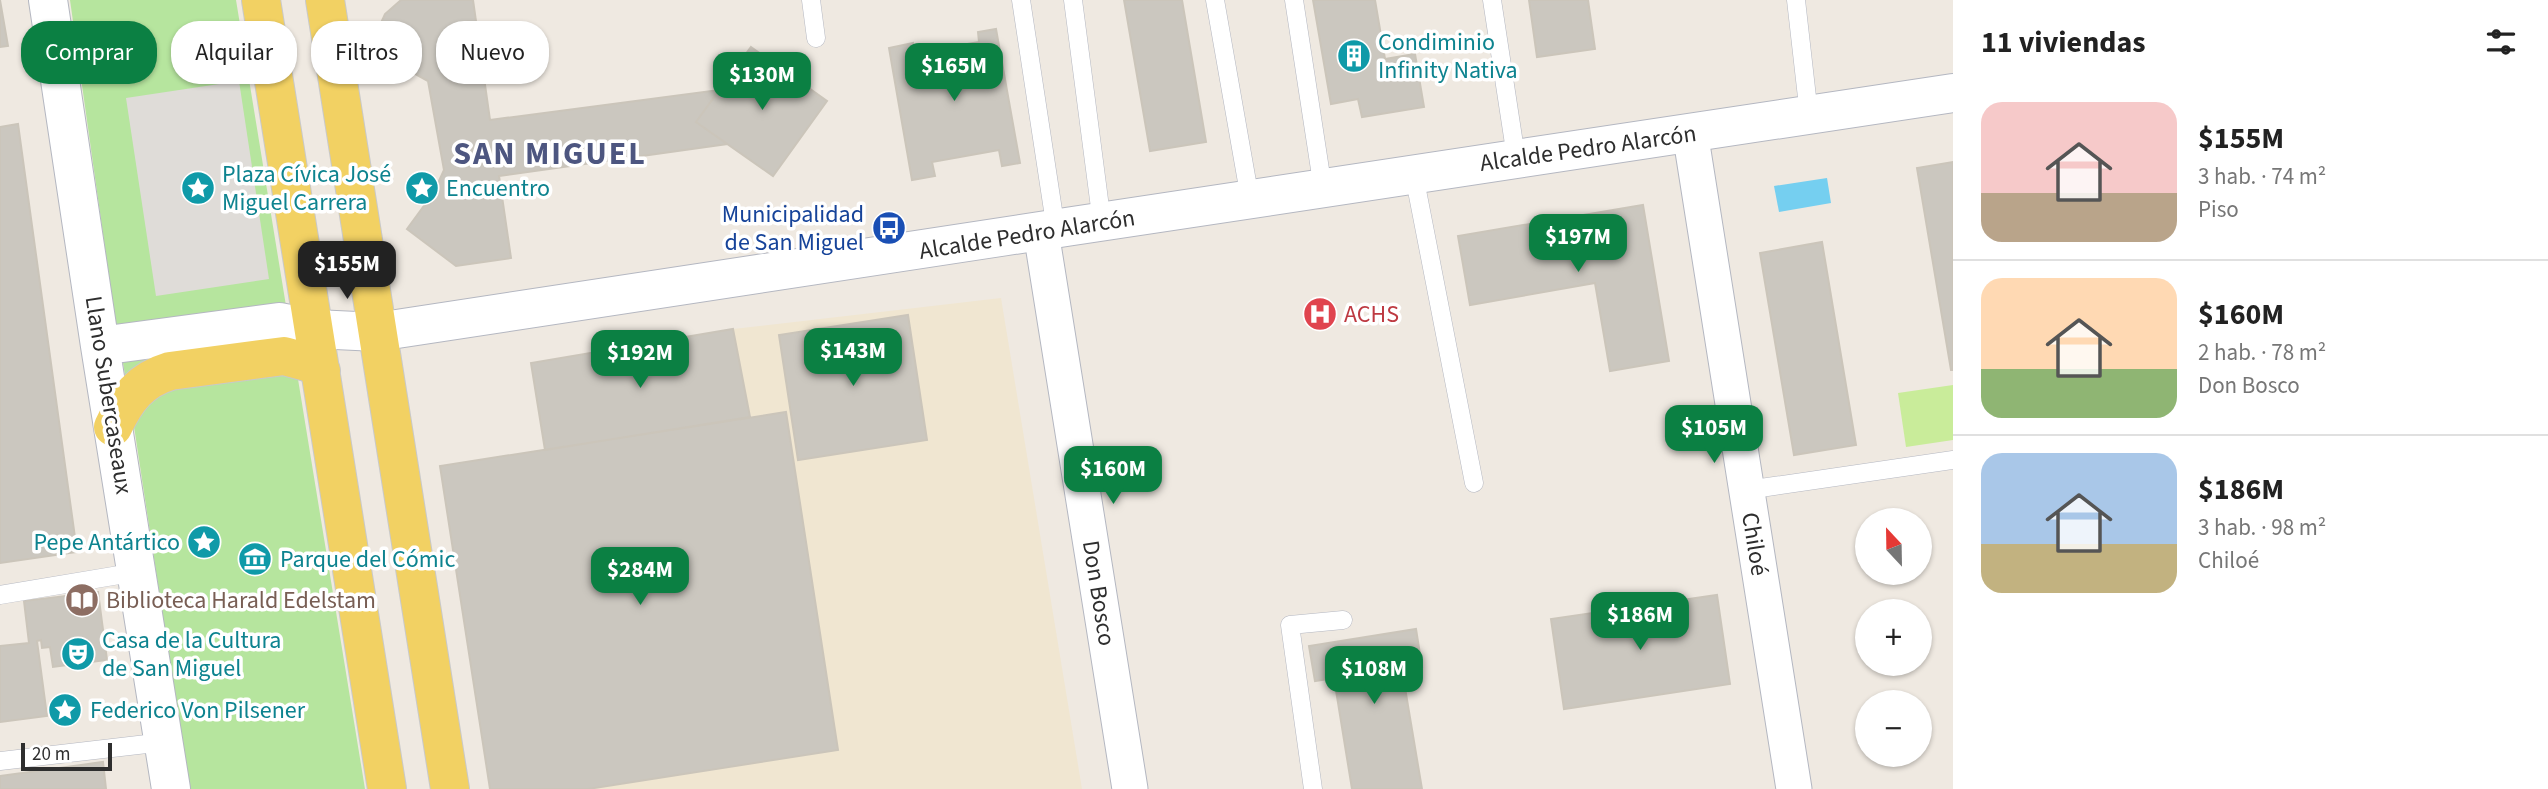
<!DOCTYPE html>
<html lang="es">
<meta charset="utf-8">
<style>
:root{--surface:#fff;--page:#f6f6f6;--text:#222;--muted:#767676;--line:#e0e0e0;--accent:#0b8043}
body{margin:0;font-family:"Source Sans 3",sans-serif;background:var(--page);color:var(--text);height:100vh;display:flex;flex-direction:column;font-size:26px;white-space:nowrap}
*{box-sizing:border-box;margin:0}
p{font-size:23px;color:var(--muted)}
.icon{flex:none;width:38px;height:38px;fill:none;stroke:currentColor;stroke-width:2;stroke-linecap:round;stroke-linejoin:round}
.map{position:relative;flex:1;overflow:hidden}
.drawer{display:flex;flex-direction:column;background:var(--surface);width:595px}
.drawer>*{flex:none}
.hud{position:absolute;left:21px;top:21px;width:665px;height:63px;display:flex;gap:14px}
.needle{width:46px;rotate:338deg}
.tools{position:absolute;left:1855px;top:508px;display:grid;gap:14px}
.tools a{display:grid;place-items:center;width:77px;height:77px;border-radius:50%;background:var(--surface);box-shadow:0 2px 5px #0004;font-size:35px}
.scale{position:absolute;left:21px;bottom:18px;width:91px;box-sizing:border-box;padding-left:7px;border:4px solid #2e2e2e;border-top:0;font-size:19px;line-height:24px;white-space:nowrap;color:#2e2e2e;-webkit-text-stroke:5px #fff;paint-order:stroke}
.price{position:absolute;translate:-50% -60px;padding:0 16px;border-radius:14px;background:var(--accent);color:#fff;font-size:23px;line-height:46px;filter:drop-shadow(0 2px 4px #0008)}
.price::after{content:'';position:absolute;left:50%;top:42px;width:21px;height:16px;margin-left:-10px;background:inherit;clip-path:polygon(0 0,100% 0,50% 100%)}
.price.active{background:#222;color:#fff}
ul{padding:0;list-style:none}
li{display:flex;align-items:center;gap:21px;height:175px;padding:0 28px}
li+li{border-top:2px solid var(--line)}
li span{display:grid;place-items:center;flex:none;width:196px;height:140px;border-radius:21px;color:#555}
li>.icon{margin-inline-start:auto}
span .icon{width:84px;height:84px;fill:#fffc;stroke-width:1}
li b{font-size:30px}
h2{display:flex;justify-content:space-between;align-items:center;height:84px;padding:0 28px;font-size:30px}
.pill{padding:0 24px;border-radius:28px;background:var(--surface);box-shadow:0 2px 5px #0004;font-size:24px;line-height:63px}
.pill.active{background:var(--accent);color:#fff}
main{display:flex;flex:1;min-height:0}
.map>svg:first-child{display:block}
</style>
<main>
<div class="map">
<svg width="1953" height="789" viewBox="0 0 1953 789">
<rect width="100%" height="100%" fill="#efe9e1"/>
<path fill="#f0e6d1" d="M1001 298 1082 789H588L838 750 786 412 750 417 733 329Z"/>
<path fill="#b6e59e" d="M70 0H236L365 789H189L135 433 113 305Z"/>
<path fill="#c9ec9a" d="M1953 385V440L1906 447 1898 393Z"/>
<path fill="#dfdcd8" d="M239 81 269 279 156 296 126 98Z"/>
<path fill="#75cff0" d="M1827 178 1831 203 1779 212 1774 186Z"/>
<path fill="#cbc7bf" stroke="#cbc5ba" stroke-width="2" d="M0 0 8 46 0 47Z
M401 0H473L490 120 719 90 696 122 727 144 499 176 511 258 456 266 407 229 434 192 444 170 428 81 390 60 375 36 385 14Z
M1124 0H1182L1206 142 1150 151Z
M1313 0H1375L1385 59 1415 54 1424 107 1362 117 1358 99 1331 104Z
M1529 0H1588L1595 49 1537 57Z
M996 29 1020 163 1002 166 999 150 932 162 935 176 912 180 889 48 913 43 915 53 979 42 978 32Z
M751 47 827 101 773 176 696 122Z
M18 124 77 552 0 563V127Z
M1953 162V370H1951L1917 168Z
M1643 205 1669 361 1610 371 1595 283 1470 305 1458 236Z
M1822 242 1856 445 1794 455 1760 253Z
M908 315 927 440 798 460 779 335Z
M733 329 750 417 545 450 531 363Z
M786 412 838 750 588 789H490L440 466Z
M98 592 107 660 53 667 50 647 42 648 41 640 37 641 47 716 0 722V646L29 643 24 601Z
M1717 595 1730 684 1564 709 1551 619Z
M1416 629 1422 667 1402 670 1422 789H1352L1334 678 1315 681 1309 646Z
M103 762 106 789H0V776Z"/>
<g fill="none" stroke-linecap="round" stroke-linejoin="round">
<g stroke="#b4b7c1" stroke-width="19">
<path id="lane" d="M811 0 816 38
M1021 0 1056 230
M1073 0 1102 223
M1215 0 1250 199
M1294 0 1323 189
M1492 0 1516 157
M1796 0 1809 115
M1414 175 1474 483
M1747 490 1953 460
M0 595 137 572
M0 761 164 742
M1313 789 1290 625 1343 620"/>
</g>
<g stroke="#b4b7c1" stroke-width="37">
<path id="street" d="M1690 132 1794 789
M1041 232 1130 789"/>
</g>
<g stroke="#b4b7c1" stroke-width="40">
<path id="secondary" d="M48 0 100 346 171 789
M100 346 279 322 315 329 377 332C902 251 1428 173 1953 93"/>
</g>
<g stroke="#c9c9c9" stroke-width="40">
<path id="primary" d="M261 0 387 789
M325 0 450 789
M113 427C126 399 140 380 170 371L284 356 310 363 321 371"/>
</g>
<use href="#lane" stroke="#fff" stroke-width="18"/>
<use href="#street" stroke="#fff" stroke-width="35"/>
<use href="#secondary" stroke="#fff" stroke-width="38"/>
<use href="#primary" stroke="#f2d163" stroke-width="38"/>
</g>
<defs>
<g id="building-disc" transform="scale(1.75)"><circle r="9.5" fill="#0f9aa8" stroke="#fff"/><path d="M-4-6H4V6H1V3H-1V6H-4ZM-2.5-4.3h1.7v1.8h-1.7ZM.8-4.3h1.7v1.8H.8ZM-2.5-1h1.7V.8h-1.7ZM.8-1h1.7V.8H.8Z" fill="#fff"/></g>
<g id="sight-disc" transform="scale(1.75)"><circle r="9.5" fill="#0f9aa8" stroke="#fff"/><path d="M0-6L1.8-2.2L6-1.7L2.9 1.2L3.7 5.4L0 3.3L-3.7 5.4L-2.9 1.2L-6-1.7L-1.8-2.2Z" fill="#fff"/></g>
<g id="bus-disc" transform="scale(1.75)"><circle r="9.5" fill="#1a4fb4" stroke="#fff"/><path d="M-5-6H5V4H4V6H2V4H-2V6H-4V4H-5ZM-3.5-4V0h7V-4ZM-3.5 1.2v1.5H-2V1.2ZM2 1.2v1.5H3.5V1.2Z" fill="#fff"/></g>
<g id="hospital-disc" transform="scale(1.75)"><circle r="9.5" fill="#e0444e" stroke="#fff"/><path d="M-5-5h3v3.5h4V-5h3V5h-3V1.5h-4V5h-3Z" fill="#fff"/></g>
<g id="museum-disc" transform="scale(1.75)"><circle r="9.5" fill="#0f9aa8" stroke="#fff"/><path d="M0-6L6-3V-2H-6V-3ZM-5-1h2V3h-2ZM-1-1h2V3h-2ZM3-1h2V3H3ZM-6 4H6V6H-6Z" fill="#fff"/></g>
<g id="library-disc" transform="scale(1.75)"><circle r="9.5" fill="#8d6e63" stroke="#fff"/><path d="M-6-4Q-3-5.5-.7-3.5V5Q-3 3-6 4ZM6-4Q3-5.5 .7-3.5V5Q3 3 6 4Z" fill="#fff"/></g>
<g id="theatre-disc" transform="scale(1.75)"><circle r="9.5" fill="#0f9aa8" stroke="#fff"/><path d="M-5-5.5Q0-4 5-5.5V0Q5 5 0 6Q-5 5-5 0ZM-3.3-2.5H-1v1.5H-3.3ZM1-2.5H3.3v1.5H1ZM-2.8 1Q0 5.5 2.8 1Z" fill="#fff"/></g>
</defs>
<g fill-rule="evenodd">
<use href="#building-disc" x="1354" y="56"/>
<use href="#sight-disc" x="198" y="188"/>
<use href="#sight-disc" x="422" y="188"/>
<use href="#bus-disc" x="889" y="228"/>
<use href="#hospital-disc" x="1320" y="314"/>
<use href="#sight-disc" x="204" y="542"/>
<use href="#museum-disc" x="255" y="559"/>
<use href="#library-disc" x="82" y="600"/>
<use href="#theatre-disc" x="78" y="654"/>
<use href="#sight-disc" x="65" y="710"/>
</g>
<g text-anchor="middle" stroke-width="7" stroke-linejoin="round" paint-order="stroke">
<g font-size="24" fill="#0d838f" stroke="#fff" text-anchor="start">
<text x="1378" y="50">Condiminio<tspan x="1378" dy="28">Infinity Nativa</tspan></text>
<text x="222" y="182">Plaza Cívica José<tspan x="222" dy="28">Miguel Carrera</tspan></text>
<text x="446" y="196">Encuentro</text>
<text x="180" y="550" text-anchor="end">Pepe Antártico</text>
<text x="280" y="567">Parque del Cómic</text>
<text x="102" y="648">Casa de la Cultura<tspan x="102" dy="28">de San Miguel</tspan></text>
<text x="90" y="718">Federico Von Pilsener</text>
</g>
<g font-size="24" fill="#2e2e2e" stroke="#fff">
<text transform="translate(1588 148) rotate(-8)" y="8">Alcalde Pedro Alarcón</text>
<text transform="translate(1027 234) rotate(-9)" y="8">Alcalde Pedro Alarcón</text>
<text transform="translate(109 395) rotate(81)" y="8">Llano Subercaseaux</text>
<text transform="translate(1755 544) rotate(81)" y="8">Chiloé</text>
<text transform="translate(1099 593) rotate(81)" y="8">Don Bosco</text>
</g>
<g font-size="24" fill="#164399" stroke="#fff" text-anchor="end">
<text x="864" y="222">Municipalidad<tspan x="864" dy="28">de San Miguel</tspan></text>
</g>
<g font-size="24" fill="#be3a42" stroke="#fff" text-anchor="start">
<text x="1344" y="322">ACHS</text>
</g>
<g font-size="24" fill="#785e54" stroke="#fff" text-anchor="start">
<text x="106" y="608">Biblioteca Harald Edelstam</text>
</g>
<g font-size="32" font-weight="bold" letter-spacing="2" fill="#4d5680" stroke="#fff">
<text x="550" y="164">SAN MIGUEL</text>
</g>
</g>
</svg>
<div class="tools">
<a><svg class="needle" viewBox="-14 -14 28 28"><path d="M0-13l5 13h-10z" fill="#e53935"/><path d="M0 13l5-13h-10z" fill="#767676"/></svg></a>
<a>+</a>
<a>−</a>
</div>
<div class="scale">20 m</div>
<b class="price" style="left:954px;top:103px">$165M</b>
<b class="price" style="left:762px;top:112px">$130M</b>
<b class="price" style="left:1578px;top:274px">$197M</b>
<b class="price active" style="left:347px;top:301px">$155M</b>
<b class="price" style="left:853px;top:388px">$143M</b>
<b class="price" style="left:640px;top:390px">$192M</b>
<b class="price" style="left:1714px;top:465px">$105M</b>
<b class="price" style="left:1113px;top:506px">$160M</b>
<b class="price" style="left:640px;top:607px">$284M</b>
<b class="price" style="left:1640px;top:652px">$186M</b>
<b class="price" style="left:1374px;top:706px">$108M</b>
<div class="hud">
<a class="pill active">Comprar</a>
<a class="pill">Alquilar</a>
<a class="pill">Filtros</a>
<a class="pill">Nuevo</a>
</div>
</div>
<section class="drawer">
<h2>11 viviendas<svg class="icon" aria-label="filters" viewBox="0 0 24 24"><path d="M4 7h16M4 17h16"/><circle cx="9" cy="7" r="2"/><circle cx="15" cy="17" r="2"/></svg></h2>
<ul>
<li><span style="background:linear-gradient(#f6c9c9 65%,#b9a48a 0)"><svg class="icon" aria-label="home" viewBox="0 0 24 24"><path d="M3 11l9-7 9 7M6 9v11h12V9"/></svg></span><div><b>$155M</b><p>3 hab. · 74 m²</p><p>Piso</p></div></li>
<li><span style="background:linear-gradient(#ffd9b3 65%,#8fb573 0)"><svg class="icon" aria-label="home" viewBox="0 0 24 24"><path d="M3 11l9-7 9 7M6 9v11h12V9"/></svg></span><div><b>$160M</b><p>2 hab. · 78 m²</p><p>Don Bosco</p></div></li>
<li><span style="background:linear-gradient(#a9c7e8 65%,#c2b280 0)"><svg class="icon" aria-label="home" viewBox="0 0 24 24"><path d="M3 11l9-7 9 7M6 9v11h12V9"/></svg></span><div><b>$186M</b><p>3 hab. · 98 m²</p><p>Chiloé</p></div></li>
</ul>
</section>
</main>
